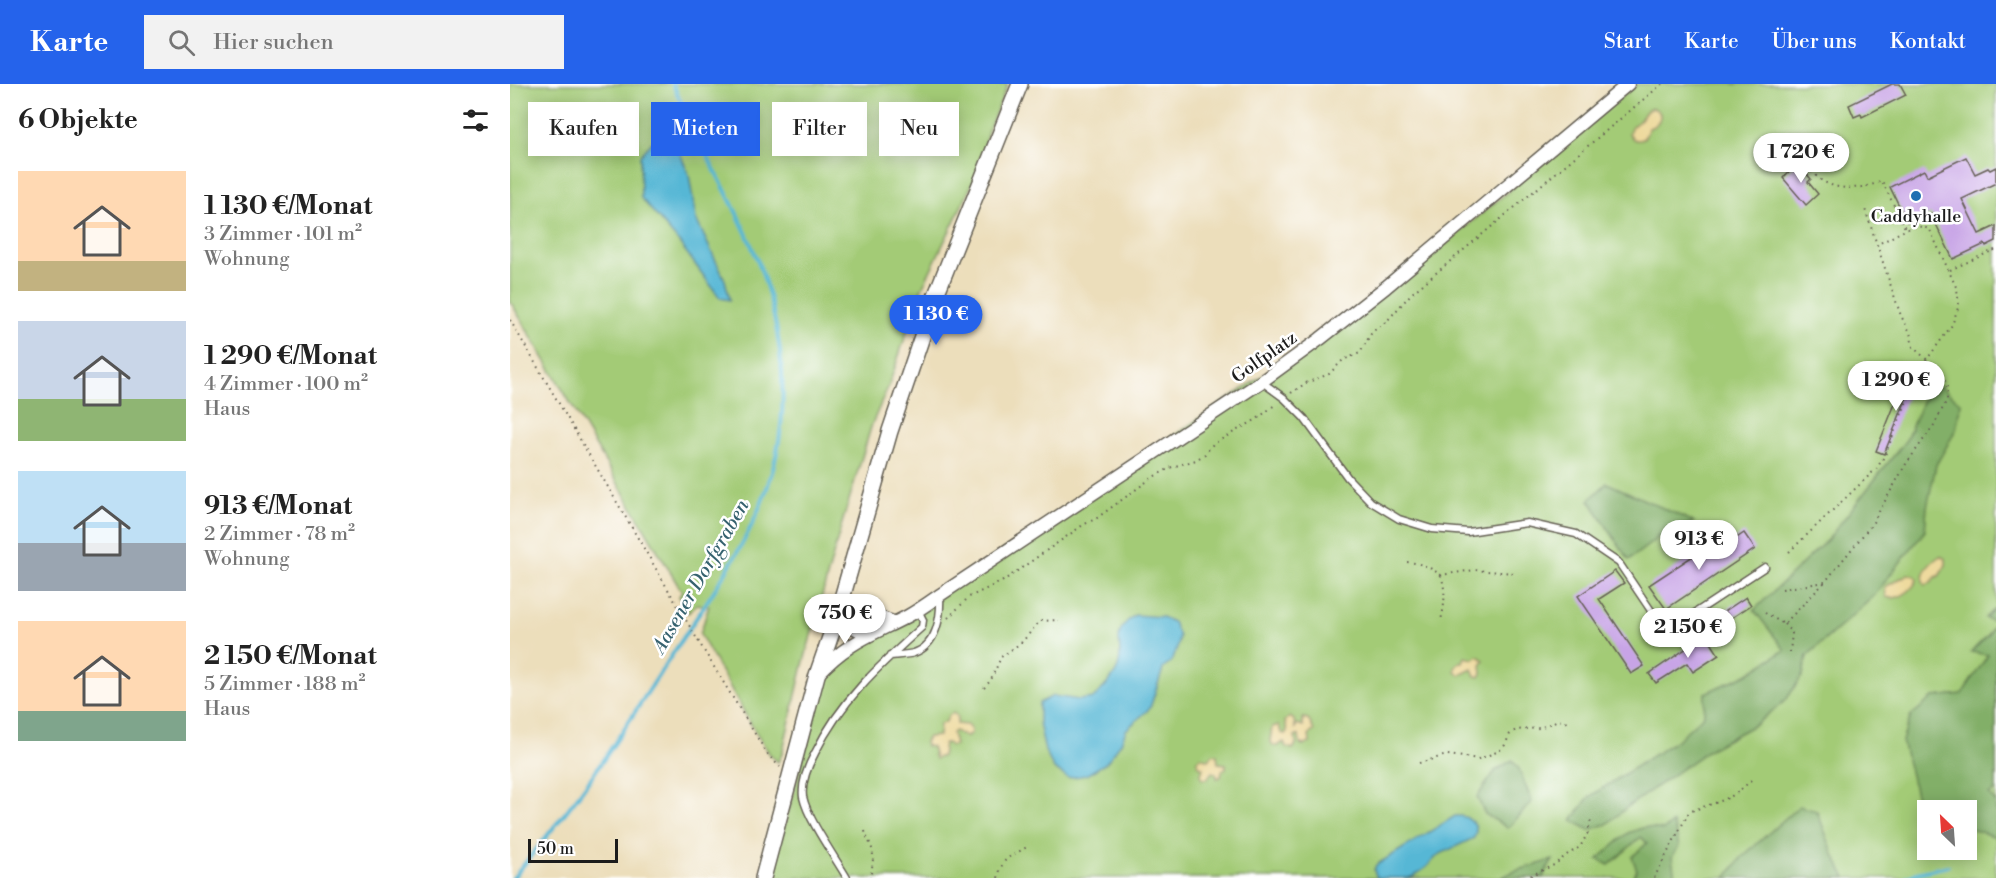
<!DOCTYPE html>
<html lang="de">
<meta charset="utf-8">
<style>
:root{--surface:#fff;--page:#f2f2f2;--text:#222;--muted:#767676;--accent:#2563eb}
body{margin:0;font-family:"Libre Bodoni",serif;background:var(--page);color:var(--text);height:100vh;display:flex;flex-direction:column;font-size:22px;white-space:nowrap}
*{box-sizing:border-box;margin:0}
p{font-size:20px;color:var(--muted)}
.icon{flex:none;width:33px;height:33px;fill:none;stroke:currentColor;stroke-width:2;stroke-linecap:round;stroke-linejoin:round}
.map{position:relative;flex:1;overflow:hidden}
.details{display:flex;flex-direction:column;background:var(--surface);width:510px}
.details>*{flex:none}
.guide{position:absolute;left:18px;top:18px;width:570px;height:54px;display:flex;gap:12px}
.needle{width:39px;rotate:335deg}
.fabs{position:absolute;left:1407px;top:716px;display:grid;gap:12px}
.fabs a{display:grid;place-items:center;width:60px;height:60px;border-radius:0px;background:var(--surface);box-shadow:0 3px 15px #0003;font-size:30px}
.scale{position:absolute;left:18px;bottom:15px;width:90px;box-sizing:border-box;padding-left:6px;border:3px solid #1c1c1c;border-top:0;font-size:16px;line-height:21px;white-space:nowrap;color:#1c1c1c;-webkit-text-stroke:4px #fff;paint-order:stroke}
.price{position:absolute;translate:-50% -51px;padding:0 14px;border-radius:21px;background:#fff;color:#222;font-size:20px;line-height:39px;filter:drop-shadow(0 2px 3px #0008)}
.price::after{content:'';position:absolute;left:50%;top:36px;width:18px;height:14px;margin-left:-9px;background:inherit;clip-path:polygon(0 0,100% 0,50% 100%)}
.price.on{background:var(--accent);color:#fff}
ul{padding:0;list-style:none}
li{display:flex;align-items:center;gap:18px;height:150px;padding:0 18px}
li span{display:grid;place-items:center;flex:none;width:168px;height:120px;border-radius:0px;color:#555}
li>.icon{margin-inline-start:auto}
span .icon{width:72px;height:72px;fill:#fffc;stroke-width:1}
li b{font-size:26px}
h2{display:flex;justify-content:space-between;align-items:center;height:72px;padding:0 18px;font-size:26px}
.pill{padding:0 21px;border-radius:0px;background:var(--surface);box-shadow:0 3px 15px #0003;font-size:21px;line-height:54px}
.pill.on{background:var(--accent);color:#fff}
header{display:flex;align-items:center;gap:36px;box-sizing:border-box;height:84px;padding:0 30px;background:var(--accent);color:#fff}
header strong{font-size:28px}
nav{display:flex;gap:33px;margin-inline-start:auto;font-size:21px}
.search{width:420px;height:54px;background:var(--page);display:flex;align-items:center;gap:15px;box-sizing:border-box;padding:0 21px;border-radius:0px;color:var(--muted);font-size:22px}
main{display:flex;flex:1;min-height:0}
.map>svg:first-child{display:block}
</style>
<header>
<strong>Karte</strong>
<div class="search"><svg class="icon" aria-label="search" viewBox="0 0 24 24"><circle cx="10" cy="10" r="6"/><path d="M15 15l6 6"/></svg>Hier suchen</div>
<nav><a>Start</a><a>Karte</a><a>Über uns</a><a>Kontakt</a></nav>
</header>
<main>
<section class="details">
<h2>6 Objekte<svg class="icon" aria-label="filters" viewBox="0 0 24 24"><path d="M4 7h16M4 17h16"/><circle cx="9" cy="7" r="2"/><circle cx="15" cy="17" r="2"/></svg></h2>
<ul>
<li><span style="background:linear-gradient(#ffd9b3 75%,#c2b280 0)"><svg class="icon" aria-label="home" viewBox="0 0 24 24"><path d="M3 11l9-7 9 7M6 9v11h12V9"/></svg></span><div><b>1 130 €/Monat</b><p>3 Zimmer · 101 m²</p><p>Wohnung</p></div></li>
<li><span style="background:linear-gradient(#c9d6e8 65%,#8fb573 0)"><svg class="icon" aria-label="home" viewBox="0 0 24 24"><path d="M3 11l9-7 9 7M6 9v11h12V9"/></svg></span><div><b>1 290 €/Monat</b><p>4 Zimmer · 100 m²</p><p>Haus</p></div></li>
<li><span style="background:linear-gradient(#bfe0f5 60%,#9aa5b1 0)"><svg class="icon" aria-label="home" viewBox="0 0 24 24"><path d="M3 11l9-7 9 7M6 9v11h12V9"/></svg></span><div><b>913 €/Monat</b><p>2 Zimmer · 78 m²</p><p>Wohnung</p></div></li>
<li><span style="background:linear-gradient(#ffd9b3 75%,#7fa58c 0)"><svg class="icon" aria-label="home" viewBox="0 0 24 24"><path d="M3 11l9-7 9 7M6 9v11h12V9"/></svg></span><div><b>2 150 €/Monat</b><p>5 Zimmer · 188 m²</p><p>Haus</p></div></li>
</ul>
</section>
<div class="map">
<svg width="1486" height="794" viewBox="0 0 1486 794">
<rect width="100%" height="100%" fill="#fff"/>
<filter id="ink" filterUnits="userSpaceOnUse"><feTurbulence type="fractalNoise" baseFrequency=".0167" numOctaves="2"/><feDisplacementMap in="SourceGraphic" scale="12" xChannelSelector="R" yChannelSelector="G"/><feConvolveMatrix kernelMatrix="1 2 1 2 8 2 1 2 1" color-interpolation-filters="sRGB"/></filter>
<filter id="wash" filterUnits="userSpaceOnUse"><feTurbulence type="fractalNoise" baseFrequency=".008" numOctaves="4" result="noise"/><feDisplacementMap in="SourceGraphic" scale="24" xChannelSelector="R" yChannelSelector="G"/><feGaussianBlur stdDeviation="1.35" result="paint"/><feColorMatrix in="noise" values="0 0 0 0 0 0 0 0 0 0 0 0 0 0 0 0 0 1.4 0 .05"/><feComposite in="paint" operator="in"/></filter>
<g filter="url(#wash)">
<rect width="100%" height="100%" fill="#ecdebb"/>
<path fill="#a3cb76" stroke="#607449" stroke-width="1.5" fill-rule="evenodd" d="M0 0H498L478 47 466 92 411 206 379 301 362 340 330 446 293 581 272 670 268 678 261 672 246 649 190 550 199 522 187 520 178 529 169 512 172 508 0 217Z
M1127 0H1486V794H260L316 590 323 581 880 206ZM1418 726H1456V765H1418Z"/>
<path fill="#82af67" stroke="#4f6642" stroke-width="1.5" d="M1430 302 1451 319 1446 346 1426 381 1417 423 1415 447 1363 513 1297 572 1293 591 1276 616 1246 640 1200 665 1116 724 1097 740 1079 746 1062 736 1079 713 1167 656 1194 631 1195 609 1237 590 1275 566 1244 526 1318 455 1396 356 1413 316Z
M1097 399 1184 438 1149 453 1119 476 1079 416Z
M1486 523V706L1479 711 1486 718V753L1457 744 1456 726H1419L1408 718 1392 657 1401 632 1423 613 1452 610 1478 571 1461 568 1478 551 1486 538 1475 534Z
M1002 676 1009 685 1022 718 998 744 975 730 967 713 985 687Z
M1289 722 1307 727 1323 769 1336 794H1216L1231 774Z
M1163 739 1169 762 1162 773 1165 794H1122L1127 786 1122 773 1137 759 1131 753 1099 781 1088 775 1118 749 1135 743 1153 746Z
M1043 776 1032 794H990L1005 787Z"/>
<path fill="#eeda9e" stroke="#857b5d" stroke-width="1.5" d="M1143 24C1156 29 1149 41 1139 44 1136 52 1133 59 1123 55L1119 49C1121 41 1123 42 1128 38 1135 32 1133 26 1143 24Z
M1430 472 1436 475V481L1429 492 1426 493 1421 499 1415 501 1413 498C1412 486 1421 478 1430 472Z
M1398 490 1405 492 1407 496C1402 507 1388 517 1376 513L1375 503Z
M968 572 974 576 971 582 972 589 970 593 965 592 962 585 950 591 945 587 946 581 950 578H953L955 573 964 575Z
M443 629 447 632V640L457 641 461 646V649L456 653 445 647 442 649 445 661 441 662 437 659H434L432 672 425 675 422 663 416 662 415 658 418 653 429 652 430 640 436 638 438 632Z
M780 633 784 636 785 644 787 640 793 642V634L798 635 804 647 799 650 800 659 795 661 790 660 789 651 785 653 786 660 783 665 776 663 774 658 767 662H764L760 657 762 643 769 641 771 649 775 650 777 647 775 637Z
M703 670 707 671 708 679 716 680V684L712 687 711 693 707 694 706 689 702 688 697 695H692L691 690 693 684 688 681 687 676 691 673 699 676Z"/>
<path fill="#56b7d5" stroke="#396a78" stroke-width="1.5" d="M142 58H158L170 69 179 91 186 135 215 196 220 216 210 214 168 157 131 114 130 72Z
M625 531 652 533 663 538 669 552 667 564 662 577 653 585 640 624 616 646 611 659 596 679 576 691 558 694 544 685 535 667 529 639V619L543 612 569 616 584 614C592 605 604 595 608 583 616 560 597 551 625 531Z
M945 732C959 731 971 740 964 754L928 771 917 783 904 792 898 794H869L866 792 864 786 866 781Z"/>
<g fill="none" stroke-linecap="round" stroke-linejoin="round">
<path stroke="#56b7d5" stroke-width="4" d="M158 58 176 32
M3 794C25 767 47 740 68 712 102 666 132 616 164 568 204 506 252 443 267 368 277 319 273 268 261 219 242 141 193 74 163 0
M1396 794 1407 789 1438 782"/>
</g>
<g id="blocks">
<path fill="#c8a4e6" d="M1382 0H1390L1396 11 1352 33 1351 30 1344 33 1339 21Z
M1456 73 1465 90 1478 84 1480 86 1486 83V99L1452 115 1469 150 1486 142V157L1476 162 1475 160 1443 175 1421 130 1406 138 1404 135 1397 138 1380 103 1414 86 1417 92Z
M1287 79 1301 95 1298 98 1308 110 1296 121 1273 94Z
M1399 285 1407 288 1374 370 1366 367Z
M1234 449 1245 465 1156 525 1139 501 1198 462 1203 470Z
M1105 487 1114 499 1089 515 1134 582 1121 590 1068 512Z
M1236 513 1241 521 1220 535 1215 527Z
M1196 551 1209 571 1183 588 1177 579 1146 599 1139 590Z"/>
</g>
</g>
<g filter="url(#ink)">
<use href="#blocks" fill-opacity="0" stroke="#656054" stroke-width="1.5"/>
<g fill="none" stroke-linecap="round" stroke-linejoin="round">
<g stroke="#656054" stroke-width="9">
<path id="service" d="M752 298 774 314 794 334 838 394 861 418 889 435 922 445 958 448 1017 439 1066 450 1109 479 1150 540 1157 545 1165 542 1255 483
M380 572C387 571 397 571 404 569 427 561 431 533 430 512
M337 794C325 773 298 736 293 713 291 698 298 682 305 669 330 617 370 581 412 543L413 536 408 526"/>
</g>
<g stroke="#656054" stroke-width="15">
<path id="minor" d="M363 547C344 550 334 538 331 520L383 538
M308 590C337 558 362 551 398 532 409 526 420 518 430 511L751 298 810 255 876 203 1118 0"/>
</g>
<g stroke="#656054" stroke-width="18">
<path id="tertiary" d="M253 794 307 591 324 542 380 347 426 211 510 0"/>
</g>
<path stroke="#656054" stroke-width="2" stroke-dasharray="1.5 4.5" stroke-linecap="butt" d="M1278 60C1287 70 1300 88 1311 96 1329 108 1354 105 1372 97L1396 146
M1440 186 1484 166 1486 171
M0 236 193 565 258 671 270 683
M781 309 796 299 819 290 833 276 850 269 862 248 877 237 901 210 1152 0
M1279 468 1367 384 1375 371 1410 285 1442 241 1449 221 1447 205 1420 146C1403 135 1383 155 1367 160
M897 478C911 479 920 483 931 491L964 486 1004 489
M931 491C936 507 935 520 931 536
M1272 505 1315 498 1362 440 1396 380 1424 341 1437 316V302L1432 289 1403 263 1400 248 1391 232 1355 125
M1255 529 1274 540 1315 498
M438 534 459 513 493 497 573 441 587 434 643 393 662 383 686 376 695 370 703 360 747 335 766 320
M1274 540 1282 549 1280 568
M474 604 481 596 491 573 512 558 530 537 549 536
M909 679 937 671 969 675 989 667 995 661 1000 650 1006 646 1030 644 1048 636 1058 639
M355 747C356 753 359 756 361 762 365 771 362 784 360 794
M488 794C493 770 501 774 518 762
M1015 794 1044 781 1058 770 1070 763 1078 749 1081 735
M1144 794 1179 728C1206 717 1219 719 1241 696"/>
<use href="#service" stroke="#fff" stroke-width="6"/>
<use href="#minor" stroke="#fff" stroke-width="12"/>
<use href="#tertiary" stroke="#fff" stroke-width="15"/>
</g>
</g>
<circle fill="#1f6fb2" stroke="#fff" stroke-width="2" cx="1406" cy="112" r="6"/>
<g text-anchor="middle" stroke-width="5" stroke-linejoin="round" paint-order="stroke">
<g font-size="18" fill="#1c1c1c" stroke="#fff">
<text x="1406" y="138">Caddyhalle</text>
</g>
<g font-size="18" fill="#1c1c1c" stroke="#fff">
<text transform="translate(754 273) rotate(-35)" y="6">Golfplatz</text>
</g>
<g font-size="20" font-style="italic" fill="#36626f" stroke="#fff">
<text transform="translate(190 492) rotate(-60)" y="7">Aasener Dorfgraben</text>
</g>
</g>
</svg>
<div class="fabs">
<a><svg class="needle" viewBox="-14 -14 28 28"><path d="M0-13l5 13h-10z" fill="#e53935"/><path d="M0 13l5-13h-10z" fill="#767676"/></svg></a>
</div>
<div class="scale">50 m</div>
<b class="price" style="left:1291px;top:100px">1 720 €</b>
<b class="price on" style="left:426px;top:262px">1 130 €</b>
<b class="price" style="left:1386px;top:328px">1 290 €</b>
<b class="price" style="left:1189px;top:487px">913 €</b>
<b class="price" style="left:335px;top:561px">750 €</b>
<b class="price" style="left:1178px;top:575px">2 150 €</b>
<div class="guide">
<a class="pill">Kaufen</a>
<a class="pill on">Mieten</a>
<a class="pill">Filter</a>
<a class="pill">Neu</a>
</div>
</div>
</main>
